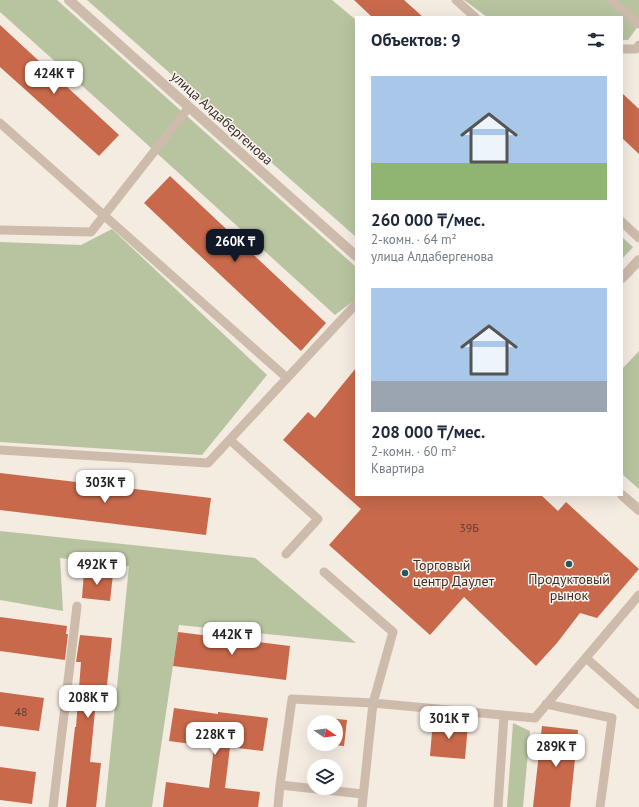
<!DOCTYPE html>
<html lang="ru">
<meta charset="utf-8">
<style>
:root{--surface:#fff;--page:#f6f6f7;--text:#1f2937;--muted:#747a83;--accent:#111827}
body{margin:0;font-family:"PT Sans",sans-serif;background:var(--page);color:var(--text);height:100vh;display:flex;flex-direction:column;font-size:15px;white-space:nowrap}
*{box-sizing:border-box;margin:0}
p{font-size:13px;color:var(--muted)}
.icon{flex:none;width:22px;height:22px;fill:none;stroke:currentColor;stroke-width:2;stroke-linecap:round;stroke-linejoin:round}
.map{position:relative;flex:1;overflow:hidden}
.panel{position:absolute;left:355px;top:16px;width:268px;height:480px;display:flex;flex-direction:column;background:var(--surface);border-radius:0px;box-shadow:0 4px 16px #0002}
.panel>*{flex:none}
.needle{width:26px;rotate:103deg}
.buttons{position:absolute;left:307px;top:715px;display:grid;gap:8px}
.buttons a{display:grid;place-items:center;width:36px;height:36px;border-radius:50%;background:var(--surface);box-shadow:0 4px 16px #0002;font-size:20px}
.price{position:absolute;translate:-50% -34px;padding:0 9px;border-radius:8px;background:#fff;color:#222;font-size:13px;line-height:26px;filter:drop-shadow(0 1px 2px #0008)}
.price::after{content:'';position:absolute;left:50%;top:24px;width:12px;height:9px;margin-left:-6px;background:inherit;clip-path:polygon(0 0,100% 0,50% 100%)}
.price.current{background:var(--accent);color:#fff}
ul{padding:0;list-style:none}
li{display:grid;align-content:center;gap:8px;height:212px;padding:0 16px}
li span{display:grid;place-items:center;height:124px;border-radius:0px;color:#555}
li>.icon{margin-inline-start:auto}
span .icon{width:72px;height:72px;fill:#fffc;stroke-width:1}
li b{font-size:17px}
h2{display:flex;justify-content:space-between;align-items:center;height:48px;padding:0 16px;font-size:17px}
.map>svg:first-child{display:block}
</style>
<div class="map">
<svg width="639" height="807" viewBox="0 0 639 807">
<rect width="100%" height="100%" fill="#f4ebe1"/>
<path fill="#b8c4a0" d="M0 0H57L356 267V299L335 315 128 127 0 12Z
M87 0H332L356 20V237Z
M464 0H639V25L628 40H622V17H487Z
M112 229 267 375 202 455 0 442V242L81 245Z
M622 237 633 247 622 259Z
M639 351V489L622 474V369Z
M0 531 255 558 356 643 179 625 152 807H105L129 566 60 558 63 611 0 600Z
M513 723 530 731 523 807H507Z"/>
<path fill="#c8694b" d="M354 0H404L423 17H372Z
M0 25 119 135 99 156 0 67Z
M622 93 639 109V154L622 138Z
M170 176 326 323 301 351 144 203Z
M356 368V495H541L558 511 566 502 639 569 597 618 580 613 557 643 536 666 464 597 430 635 329 545 361 509 283 440 308 412 315 418Z
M0 473 211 498 206 535 0 510Z
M84 572 113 574 110 601 82 598Z
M0 617 67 626 66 634H68L65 660 0 651Z
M178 632 290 646 286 680 173 666Z
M80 635 112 638 107 685H108L106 711H95L90 762 101 763 96 807H66L75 727H76L81 662H76Z
M0 692 44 698 39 731 0 726Z
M174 708 218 714V712L268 718 263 751 230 747 225 788 260 792 258 807H163L166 782 209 788 214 747 169 741Z
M318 717 347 720 344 746 320 744H336V722H318Z
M433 720 468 724 465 759 430 756Z
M542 726 578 730 570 807H533Z
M0 767 36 772 32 804 0 800Z"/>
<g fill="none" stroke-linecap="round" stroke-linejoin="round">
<path stroke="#cdbbac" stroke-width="9" d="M456 0 475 17
M611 0 639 24
M622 49H636L639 45
M0 123 287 378
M622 222 639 238
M0 230 91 232 189 107
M230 440 318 519 286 554
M0 450 208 463 356 304
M586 658 639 705
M546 704 612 718 600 807
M280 785 292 699 373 703 393 632 324 572
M53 807 77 606
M278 807 280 785 363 794
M362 807 373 703 535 718 639 595
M498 807 504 715"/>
<path stroke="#cdbbac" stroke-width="10" d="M622 278 639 260"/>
<path stroke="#cdbbac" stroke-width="10" d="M69 0 356 256
M622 495 639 510"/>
</g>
<g fill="#1f5a5e" stroke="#fbf5ee" stroke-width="1.5">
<circle cx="569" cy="564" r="4"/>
<circle cx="405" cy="573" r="4"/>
</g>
<g text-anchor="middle" stroke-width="3" stroke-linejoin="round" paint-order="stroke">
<g font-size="12" fill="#5e3e33">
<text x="469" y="532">39Б</text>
<text x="21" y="716">48</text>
</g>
<g font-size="14" fill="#3b302b" stroke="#fbf5ee">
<text transform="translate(222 118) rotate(42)" y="5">улица Алдабергенова</text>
</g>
<g font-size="14" fill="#3b302b" stroke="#fbf5ee" text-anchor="start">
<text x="413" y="570">Торговый<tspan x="413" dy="16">центр Даулет</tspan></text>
<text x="569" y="584" text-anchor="middle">Продуктовый<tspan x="569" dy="16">рынок</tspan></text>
</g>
</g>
</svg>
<div class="buttons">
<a><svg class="needle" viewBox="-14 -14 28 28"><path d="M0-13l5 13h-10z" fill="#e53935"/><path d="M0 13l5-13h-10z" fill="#747a83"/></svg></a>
<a><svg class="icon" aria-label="layers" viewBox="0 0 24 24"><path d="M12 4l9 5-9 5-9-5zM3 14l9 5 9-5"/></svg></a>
</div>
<b class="price" style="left:54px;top:95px">424K ₸</b>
<b class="price current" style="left:235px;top:263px">260K ₸</b>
<b class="price" style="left:105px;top:504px">303K ₸</b>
<b class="price" style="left:97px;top:586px">492K ₸</b>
<b class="price" style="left:232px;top:656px">442K ₸</b>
<b class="price" style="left:88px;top:719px">208K ₸</b>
<b class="price" style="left:449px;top:740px">301K ₸</b>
<b class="price" style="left:215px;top:756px">228K ₸</b>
<b class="price" style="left:556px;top:768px">289K ₸</b>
<section class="panel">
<h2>Объектов: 9<svg class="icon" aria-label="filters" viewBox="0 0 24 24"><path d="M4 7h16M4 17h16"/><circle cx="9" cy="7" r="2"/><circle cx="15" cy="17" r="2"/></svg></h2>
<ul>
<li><span style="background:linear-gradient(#a9c7e8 70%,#8fb573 0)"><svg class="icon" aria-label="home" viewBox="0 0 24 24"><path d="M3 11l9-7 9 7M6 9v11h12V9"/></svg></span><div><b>260 000 ₸/мес.</b><p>2-комн. · 64 m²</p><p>улица Алдабергенова</p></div></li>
<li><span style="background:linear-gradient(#a9c7e8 75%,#9aa5b1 0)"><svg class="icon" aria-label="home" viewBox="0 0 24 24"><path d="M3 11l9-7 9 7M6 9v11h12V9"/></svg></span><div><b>208 000 ₸/мес.</b><p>2-комн. · 60 m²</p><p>Квартира</p></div></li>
</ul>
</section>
</div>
